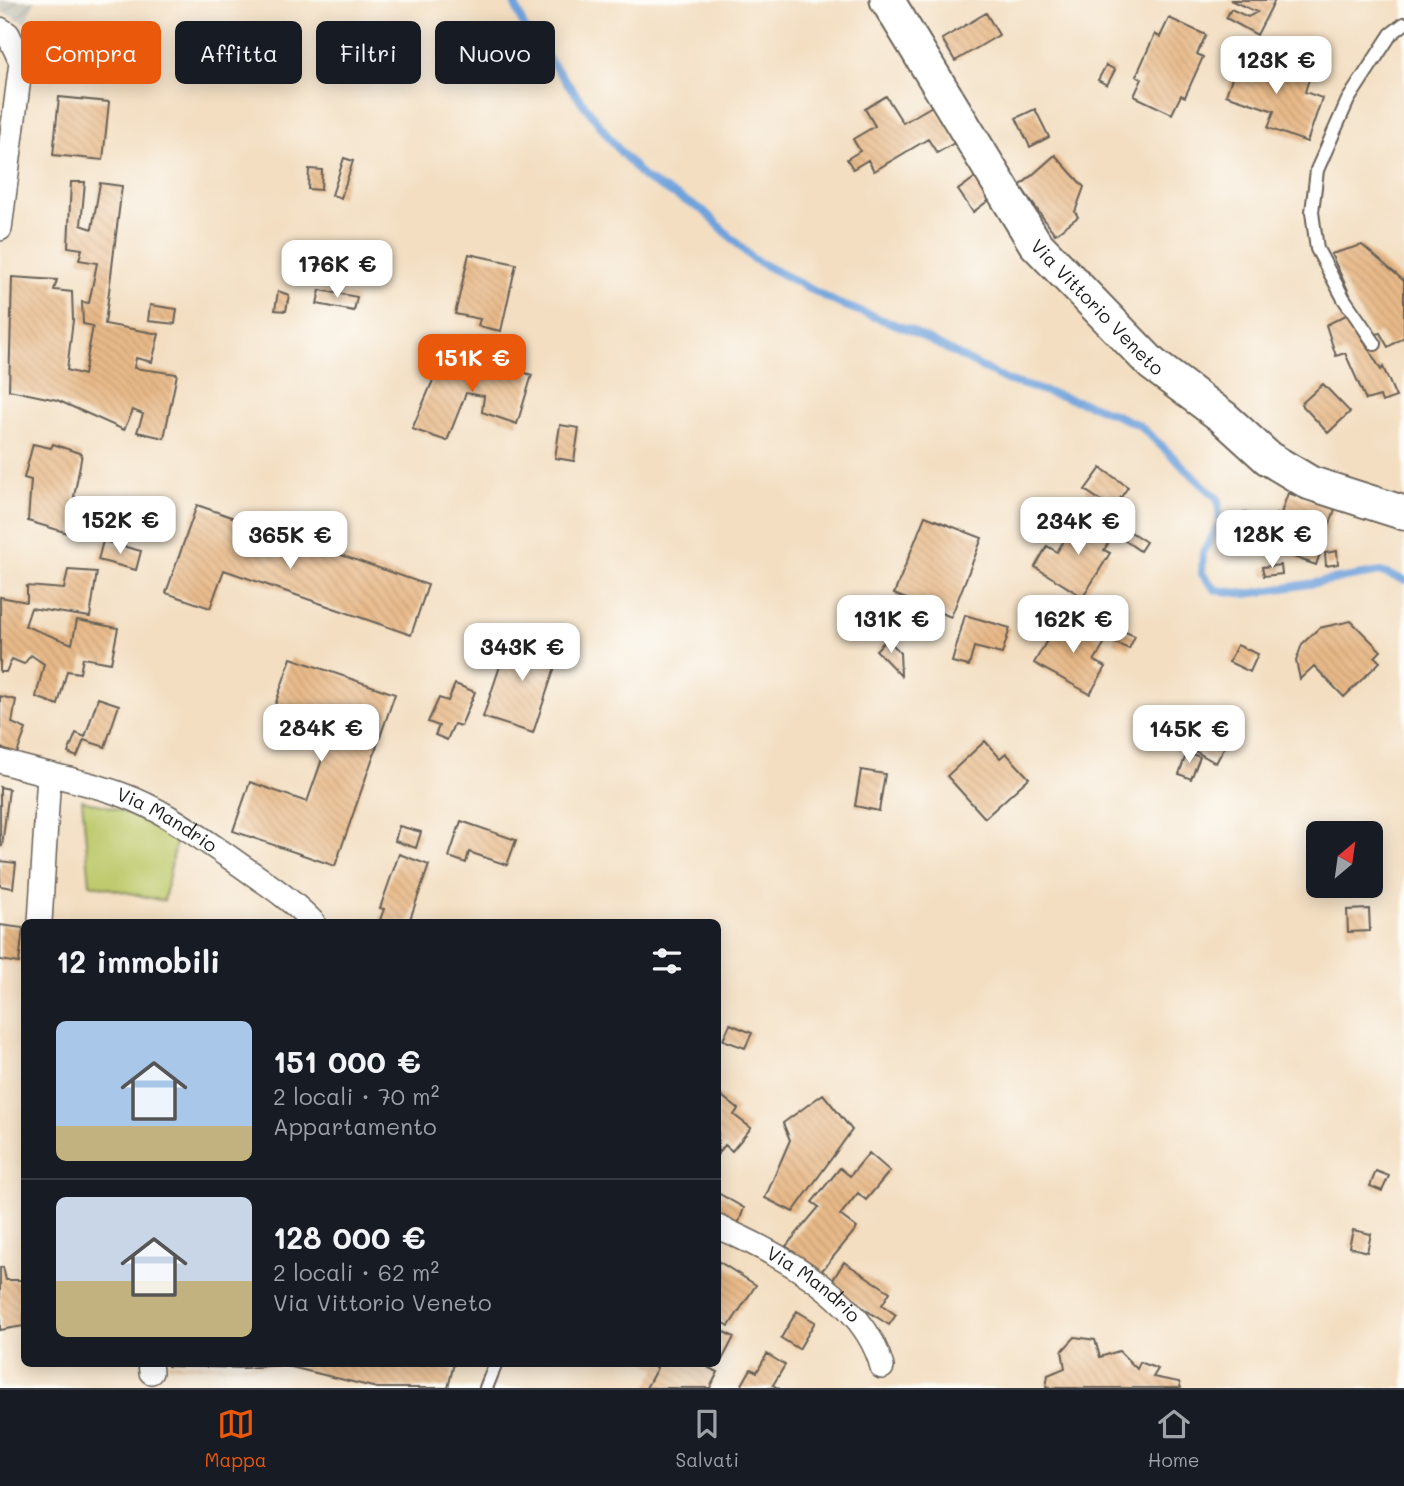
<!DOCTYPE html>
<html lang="it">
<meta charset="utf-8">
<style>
:root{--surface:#171b24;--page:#20242c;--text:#f1f3f6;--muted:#9ea1a6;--line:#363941;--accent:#ea580c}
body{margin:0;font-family:Mali,sans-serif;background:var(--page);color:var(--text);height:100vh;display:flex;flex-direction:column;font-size:26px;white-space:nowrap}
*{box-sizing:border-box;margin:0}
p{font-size:23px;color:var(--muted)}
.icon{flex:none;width:38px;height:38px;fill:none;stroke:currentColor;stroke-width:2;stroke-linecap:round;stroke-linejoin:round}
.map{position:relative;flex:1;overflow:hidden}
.side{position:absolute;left:21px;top:919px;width:700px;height:448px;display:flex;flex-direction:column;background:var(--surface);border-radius:10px;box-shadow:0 4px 18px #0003}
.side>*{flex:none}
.hud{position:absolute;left:21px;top:21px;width:700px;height:63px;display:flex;gap:14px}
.needle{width:46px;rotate:29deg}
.buttons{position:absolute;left:1306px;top:821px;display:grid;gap:14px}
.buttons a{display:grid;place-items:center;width:77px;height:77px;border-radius:10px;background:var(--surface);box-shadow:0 4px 18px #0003;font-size:35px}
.price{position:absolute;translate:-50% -60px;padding:0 16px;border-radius:14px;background:#fff;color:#222;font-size:23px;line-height:46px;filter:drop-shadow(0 2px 4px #0008)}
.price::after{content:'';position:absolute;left:50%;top:42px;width:21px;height:16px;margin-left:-10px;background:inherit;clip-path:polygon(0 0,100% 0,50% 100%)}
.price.current{background:var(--accent);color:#fff}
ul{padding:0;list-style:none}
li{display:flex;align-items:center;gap:21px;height:175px;padding:0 35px}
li+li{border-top:2px solid var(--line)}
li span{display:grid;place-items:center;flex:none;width:196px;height:140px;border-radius:10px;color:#555}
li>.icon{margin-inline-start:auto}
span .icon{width:84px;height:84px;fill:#fffc;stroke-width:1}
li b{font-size:30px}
h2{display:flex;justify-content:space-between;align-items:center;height:84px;padding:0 35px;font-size:30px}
.tag{padding:0 24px;border-radius:10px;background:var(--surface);box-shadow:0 4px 18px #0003;font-size:24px;line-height:63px}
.tag.current{background:var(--accent);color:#fff}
.tabs{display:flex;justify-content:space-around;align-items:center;height:98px;border-top:2px solid var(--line);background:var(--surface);font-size:19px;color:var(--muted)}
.tabs a{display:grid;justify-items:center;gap:4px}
.tabs .current{color:var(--accent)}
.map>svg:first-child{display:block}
</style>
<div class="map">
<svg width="1404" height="1388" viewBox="0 0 1404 1388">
<defs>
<pattern id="industrial-furrows" width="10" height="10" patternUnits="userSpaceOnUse" patternTransform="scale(1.75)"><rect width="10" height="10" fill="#c7c5b8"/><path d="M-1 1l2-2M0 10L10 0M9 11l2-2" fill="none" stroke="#aaa99e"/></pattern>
<pattern id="building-back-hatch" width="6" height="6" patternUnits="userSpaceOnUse" patternTransform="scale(1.75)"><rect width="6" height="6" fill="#e8b988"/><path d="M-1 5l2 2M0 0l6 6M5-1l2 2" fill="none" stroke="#c69e75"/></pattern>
</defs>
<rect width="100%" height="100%" fill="#fdfcf7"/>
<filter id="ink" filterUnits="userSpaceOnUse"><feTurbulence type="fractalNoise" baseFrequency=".0143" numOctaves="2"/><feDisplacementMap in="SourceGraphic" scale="14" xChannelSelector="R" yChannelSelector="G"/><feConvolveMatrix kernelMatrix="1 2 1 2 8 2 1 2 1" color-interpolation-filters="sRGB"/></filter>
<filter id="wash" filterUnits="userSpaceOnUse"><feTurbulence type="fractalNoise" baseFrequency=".00686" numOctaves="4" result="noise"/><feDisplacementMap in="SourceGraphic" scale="28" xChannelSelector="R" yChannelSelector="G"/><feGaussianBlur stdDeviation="1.57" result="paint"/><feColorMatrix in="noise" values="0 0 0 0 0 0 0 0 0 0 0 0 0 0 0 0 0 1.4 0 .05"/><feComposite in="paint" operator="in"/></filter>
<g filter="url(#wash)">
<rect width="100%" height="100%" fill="#f3dec1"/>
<path fill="url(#industrial-furrows)" d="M0 0H35L26 23 0 11Z"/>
<path fill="#bdc96b" stroke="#6c7244" stroke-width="2" d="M82 800 114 808 177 836 164 901 90 884Z"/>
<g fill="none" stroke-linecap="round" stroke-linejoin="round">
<path stroke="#70a2db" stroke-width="8" d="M513 0 524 27 619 150 644 178 704 211 753 259 837 303 910 330 1006 380 1094 406 1139 425 1218 499 1220 523 1203 552 1202 574 1216 590 1247 594 1381 572 1404 580"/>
</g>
<g id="blocks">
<path fill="url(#building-back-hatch)" d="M1230 0H1275L1257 35 1226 18 1231 9 1248 17 1257 12Z
M986 13 999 35 955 61 942 39Z
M1169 18 1206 35 1197 54 1203 57 1185 97 1181 95 1172 114 1134 96 1142 79 1136 76 1155 34 1160 37Z
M1240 55 1309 79 1305 92 1322 98 1307 142 1268 128 1274 111 1226 95Z
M1106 65 1115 70 1107 85 1098 80Z
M886 96 903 123 934 105 956 142 937 153 928 139 874 171 868 160 853 169 847 159 860 151 853 139 875 126 865 109Z
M59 97 109 102 103 160 53 155Z
M1035 109 1049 137 1030 147 1016 118Z
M1055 155 1084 187 1075 212 1078 217 1055 234 1020 186Z
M344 158 353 161 341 198 332 195Z
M309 169 322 170 321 190 308 189Z
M980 174 996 195 973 212 958 190Z
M71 182H85L81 225 92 229 100 183 122 186 105 324 159 334 152 362 136 358 134 368 177 374 164 438 137 432 143 414 133 410 124 430 57 400 9 390 12 277 57 280 54 290 72 292 73 320 67 370 84 375 93 326 83 324 82 302 89 303 97 263 79 260 82 249 68 247Z
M1362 245 1404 281V337L1388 347 1380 333 1373 335 1352 299 1331 254Z
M469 254 516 264 501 331 478 326 480 319 455 314Z
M320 290 357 297 354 311 317 304Z
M278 291 289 295 286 311 275 310Z
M150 305 177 309 175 324 148 321Z
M1348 314 1381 370 1383 367 1396 397 1382 402 1380 396 1366 400 1345 353 1336 356 1326 325Z
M456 352 532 375 517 424 482 412 484 396 466 393 447 441 412 429 437 371 451 377Z
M1323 384 1350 412 1328 433 1301 404Z
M560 425 579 428 574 461 555 458Z
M33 444 51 448 53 444 82 454 74 497 81 499 71 534 28 521 31 480 24 478Z
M1101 468 1128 487 1113 509 1085 490Z
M1288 493 1335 509 1316 565 1265 547 1267 542 1237 532 1244 512 1274 522 1276 514 1280 516Z
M197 505 428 585 411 635 224 570 210 608 166 593Z
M925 516 982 538 951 617 894 594Z
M1088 516 1115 532 1104 550 1110 553 1083 597 1035 567 1047 546 1057 552 1071 529 1078 533Z
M1126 529 1146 542 1140 551 1120 537Z
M103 541 141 551 136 570 98 560Z
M1337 551 1338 564 1326 566 1325 553Z
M1281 565 1282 574 1264 576 1262 567Z
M68 570 97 572 90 617 31 608 25 626 72 644 77 620 118 628 111 663 83 658 80 673 67 671 58 705 36 697 44 664 31 655 24 664 12 659 6 672H0V597L27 602V586L64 589Z
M965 615 1010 628 1002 654 974 647 969 666 952 662Z
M1061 616 1105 642 1094 661 1106 667 1090 694 1034 663Z
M1351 621 1381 651 1375 657 1380 662 1344 697 1314 666 1300 679 1296 661 1302 644 1319 628Z
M1118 629 1135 636 1129 649 1113 642Z
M511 633 561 649 533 733 483 717Z
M887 639 900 652 901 676 876 650Z
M1237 645 1258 654 1250 672 1229 662Z
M291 658 395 694 335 866 233 831 250 782 307 802 333 728 274 708Z
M455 684 475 692 461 726 454 724 447 740 435 735 439 726 428 722 439 698 448 701Z
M0 696 16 700 12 723 26 729 16 756 0 747Z
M98 698 119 705 105 747 84 740 77 757 68 753 76 733 85 737Z
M1213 717 1234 729 1216 763 1195 751Z
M985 741 1000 758 1006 753 1029 778 985 818 947 776Z
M1187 752 1200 757 1191 779 1179 774Z
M861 770 885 774 879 811 855 806Z
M0 787 9 789 2 846H0Z
M461 821 516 840 507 865 469 852 466 863 449 857Z
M399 826 421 832 416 848 395 841Z
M399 854 429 865 409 922H388L380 920 384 909 380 908Z
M0 861 16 863 13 888 0 886Z
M1369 909 1370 931 1348 932 1347 910Z
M0 925 23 928 19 963 0 960Z
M730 1024 752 1033 745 1048 723 1040Z
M718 1093 738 1109 734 1115 751 1128 732 1151 725 1145 718 1154Z
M823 1094 852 1130 793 1212 765 1198 790 1140 783 1123Z
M869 1153 890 1171 866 1200 858 1193 840 1215 857 1228 820 1273 786 1246 819 1207 812 1202 840 1168 850 1176Z
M1376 1171 1389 1176 1382 1191 1370 1186Z
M718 1193 744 1208 736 1230 718 1222Z
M1353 1230 1371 1234 1367 1252 1349 1247Z
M718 1261 756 1285 729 1326 718 1319Z
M844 1262 890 1292 882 1305 896 1315 889 1325 829 1286Z
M3 1267 6 1280H24V1326L0 1330V1268Z
M797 1311 815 1322 799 1349 781 1338Z
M718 1329 734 1337 722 1360 718 1358Z
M1075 1337 1095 1340 1100 1357 1119 1351 1137 1369 1140 1362 1158 1369 1153 1377 1179 1382 1181 1388H1046L1048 1375 1065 1368 1062 1351Z
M767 1354 785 1365 773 1385 778 1388H740L751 1369 757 1372Z
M168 1363H454L448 1388H377L283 1365 244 1368 168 1366Z
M647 1363H712L709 1368 718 1372 710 1388H646L657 1368Z"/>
</g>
</g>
<g filter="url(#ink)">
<use href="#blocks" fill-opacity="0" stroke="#676056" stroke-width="2"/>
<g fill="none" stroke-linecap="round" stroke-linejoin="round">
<g stroke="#676056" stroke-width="16">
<path id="lane" d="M1375 344 1344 299 1317 249 1312 212 1317 170 1348 100 1391 34 1404 24
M486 1388 496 1363"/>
</g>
<g stroke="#676056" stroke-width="26">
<g id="street">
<path d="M0 29 8 34 21 62 0 229"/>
<path id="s1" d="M0 761C41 774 83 780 123 795 162 809 195 834 229 857 258 878 288 896 313 922"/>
<path d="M40 922 49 774"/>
<path id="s2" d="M718 1227C778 1253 865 1299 882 1367"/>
<path d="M150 1363 151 1372"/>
</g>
</g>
<g stroke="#676056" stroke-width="37">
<g id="secondary">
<path id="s3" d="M887 0 1035 243 1152 364 1223 417 1268 458 1310 483 1404 513"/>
</g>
</g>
<use href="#lane" stroke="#fff" stroke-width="12"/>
<use href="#street" stroke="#fff" stroke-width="23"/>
<use href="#secondary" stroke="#fff" stroke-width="33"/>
</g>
</g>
<g text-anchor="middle" stroke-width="5" stroke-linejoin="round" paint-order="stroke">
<g font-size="19" fill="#1c1c1c" stroke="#fdfcf7">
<text dy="7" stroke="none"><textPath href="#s3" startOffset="374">Via Vittorio Veneto</textPath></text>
<text dy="7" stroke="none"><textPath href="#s1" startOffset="178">Via Mandrio</textPath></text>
<text dy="7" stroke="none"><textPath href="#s2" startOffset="112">Via Mandrio</textPath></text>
</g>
</g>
</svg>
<div class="buttons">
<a><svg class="needle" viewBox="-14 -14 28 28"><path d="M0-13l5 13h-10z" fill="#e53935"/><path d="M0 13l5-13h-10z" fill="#9ea1a6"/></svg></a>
</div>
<b class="price" style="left:1276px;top:96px">123K €</b>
<b class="price" style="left:337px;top:300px">176K €</b>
<b class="price current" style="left:472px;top:394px">151K €</b>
<b class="price" style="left:120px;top:556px">152K €</b>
<b class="price" style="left:1078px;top:557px">234K €</b>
<b class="price" style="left:1272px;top:570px">128K €</b>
<b class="price" style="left:290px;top:571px">365K €</b>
<b class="price" style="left:891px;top:655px">131K €</b>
<b class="price" style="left:1073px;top:655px">162K €</b>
<b class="price" style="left:522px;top:683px">343K €</b>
<b class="price" style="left:321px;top:764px">284K €</b>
<b class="price" style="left:1189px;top:765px">145K €</b>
<div class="hud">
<a class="tag current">Compra</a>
<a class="tag">Affitta</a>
<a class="tag">Filtri</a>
<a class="tag">Nuovo</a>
</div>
<section class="side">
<h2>12 immobili<svg class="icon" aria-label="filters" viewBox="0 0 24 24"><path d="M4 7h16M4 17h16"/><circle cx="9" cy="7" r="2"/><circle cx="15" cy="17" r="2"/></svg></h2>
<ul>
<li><span style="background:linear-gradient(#a9c7e8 75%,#c2b280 0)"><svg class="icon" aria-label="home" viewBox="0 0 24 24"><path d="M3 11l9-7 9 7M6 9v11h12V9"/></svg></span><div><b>151 000 €</b><p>2 locali · 70 m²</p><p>Appartamento</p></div></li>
<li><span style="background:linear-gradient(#c9d6e8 60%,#c2b280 0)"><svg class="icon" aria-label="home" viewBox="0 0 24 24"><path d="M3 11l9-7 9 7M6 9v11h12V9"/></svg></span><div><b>128 000 €</b><p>2 locali · 62 m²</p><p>Via Vittorio Veneto</p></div></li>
</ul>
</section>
</div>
<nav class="tabs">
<a class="current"><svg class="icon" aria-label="map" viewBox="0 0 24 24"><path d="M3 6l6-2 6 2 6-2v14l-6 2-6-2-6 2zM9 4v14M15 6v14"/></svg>Mappa</a>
<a><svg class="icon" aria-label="saved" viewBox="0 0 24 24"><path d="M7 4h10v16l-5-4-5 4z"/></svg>Salvati</a>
<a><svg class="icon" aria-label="home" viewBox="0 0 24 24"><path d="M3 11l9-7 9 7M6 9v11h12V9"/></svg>Home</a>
</nav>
